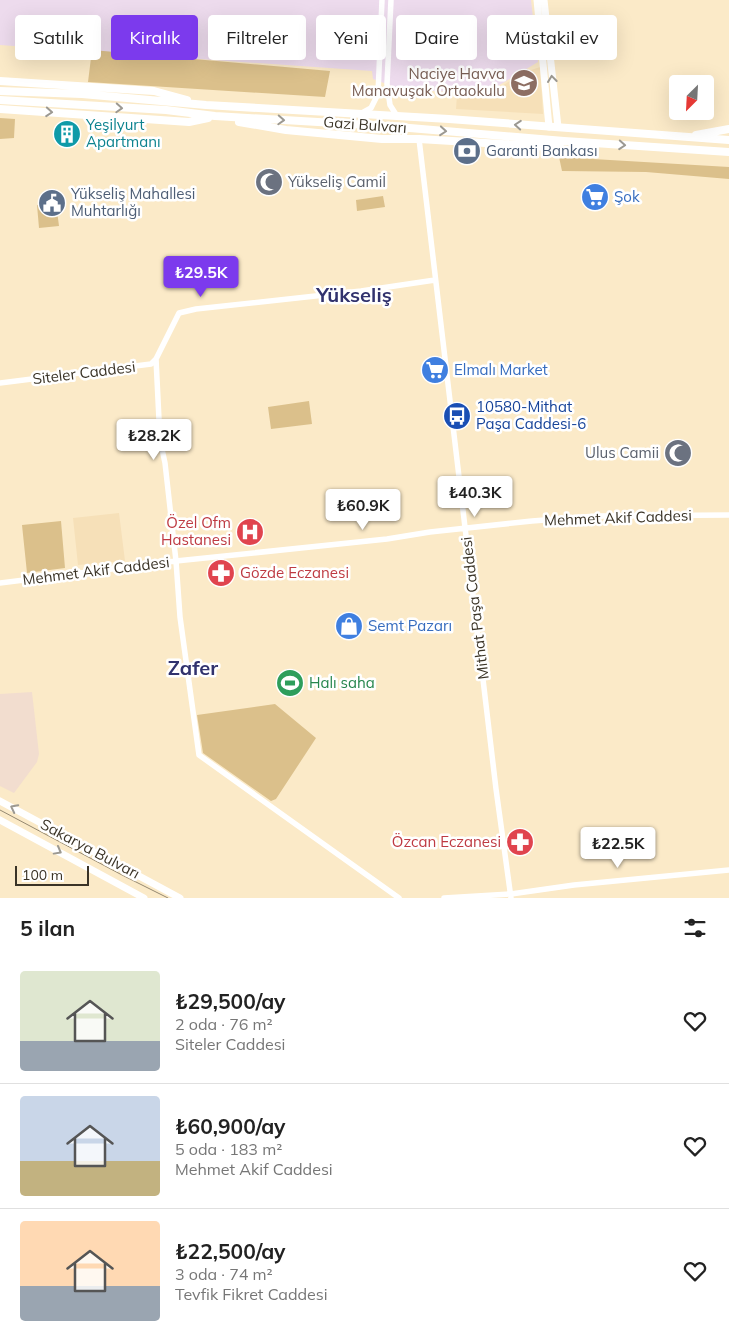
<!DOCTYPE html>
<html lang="tr">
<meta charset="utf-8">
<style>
:root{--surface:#fff;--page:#f6f6f6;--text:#222;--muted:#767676;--line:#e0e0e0;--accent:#7c3aed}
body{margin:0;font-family:Mulish,sans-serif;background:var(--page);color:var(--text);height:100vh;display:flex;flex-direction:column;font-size:19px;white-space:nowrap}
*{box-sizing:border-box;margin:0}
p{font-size:16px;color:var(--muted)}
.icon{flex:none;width:28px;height:28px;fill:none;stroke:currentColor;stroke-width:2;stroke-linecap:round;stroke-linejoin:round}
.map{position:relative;height:898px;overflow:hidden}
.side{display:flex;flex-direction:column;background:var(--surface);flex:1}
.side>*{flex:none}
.top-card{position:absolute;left:15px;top:15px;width:700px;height:45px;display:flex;gap:10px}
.needle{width:32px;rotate:204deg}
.buttons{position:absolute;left:669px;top:75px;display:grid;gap:10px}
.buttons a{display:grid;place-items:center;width:45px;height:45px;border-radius:5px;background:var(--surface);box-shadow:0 5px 20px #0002;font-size:25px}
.scale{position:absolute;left:15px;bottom:12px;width:74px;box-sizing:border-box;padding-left:5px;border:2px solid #3a3326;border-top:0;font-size:14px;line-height:18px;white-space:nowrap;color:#3a3326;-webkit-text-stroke:4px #fff;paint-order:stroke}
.price{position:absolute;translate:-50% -42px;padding:0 11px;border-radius:5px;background:#fff;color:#222;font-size:16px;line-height:32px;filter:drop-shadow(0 1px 2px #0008)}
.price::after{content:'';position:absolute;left:50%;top:30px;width:15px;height:11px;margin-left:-8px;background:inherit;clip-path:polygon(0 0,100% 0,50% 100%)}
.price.active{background:var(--accent);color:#fff}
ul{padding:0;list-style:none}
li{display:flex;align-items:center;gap:15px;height:125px;padding:0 20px}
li+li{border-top:1px solid var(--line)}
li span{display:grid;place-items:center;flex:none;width:140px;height:100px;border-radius:5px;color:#555}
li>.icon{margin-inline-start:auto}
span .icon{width:60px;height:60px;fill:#fffc;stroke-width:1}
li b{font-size:21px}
h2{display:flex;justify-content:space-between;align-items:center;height:60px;padding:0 20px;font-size:21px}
.pill{padding:0 18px;border-radius:5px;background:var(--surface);box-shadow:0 5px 20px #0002;font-size:18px;line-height:45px}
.pill.active{background:var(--accent);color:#fff}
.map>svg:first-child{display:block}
</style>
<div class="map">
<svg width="729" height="898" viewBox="0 0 729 898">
<rect width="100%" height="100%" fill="#fbeac8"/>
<path fill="#f6e0b8" d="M540 67 543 114 456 109 457 95 485 96 525 72Z
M119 513 125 561 78 565 73 518Z"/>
<path fill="#eddbed" d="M0 0H531L538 62 486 93 403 90 373 79 372 71 0 45Z"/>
<path fill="#f2ddcf" d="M32 692 39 754 37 762 14 793 0 786V694Z"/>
<path fill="#dbc08b" d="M92 50 330 71 325 97 88 82Z
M0 118 15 119 14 138 0 139Z
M559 157 729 167V179L646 172 562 171Z
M383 196 385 207 357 211 356 200Z
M56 203 59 226 39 228 37 205Z
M309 401 312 424 271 429 268 407Z
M61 521 65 568 27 573 22 525Z
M275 704 316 738 276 799 271 801 203 753 197 715Z"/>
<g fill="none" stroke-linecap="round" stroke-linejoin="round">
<path stroke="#fff" stroke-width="5.5" d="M391 0 387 84 390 105 397 116
M360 114 371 108 378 94 382 0
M419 139 496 789 511 898
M156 359 160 440 165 463 176 561 180 617 199 755 399 898
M0 383 151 364 156 359 179 313 196 309 361 291 435 280
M0 583 176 561 387 539 430 532 532 521 596 516 729 515
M444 898 511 894 574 885 729 870"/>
<path stroke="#fff" stroke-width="7" d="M537 0 549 127
M544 0 558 127
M0 801 180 898
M0 820 144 898"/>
<path stroke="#fff" stroke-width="8" d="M0 81 154 91 187 100
M0 91 82 94 206 105 449 119 729 140
M0 100 166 110 215 116 386 126 564 141 729 152
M0 109 189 122 208 118
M239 122 286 130 382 139H419L550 147 562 142
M696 135 729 129"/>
<path stroke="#948871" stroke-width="1" d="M0 810 122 875 168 898"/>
</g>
<defs><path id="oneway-chevron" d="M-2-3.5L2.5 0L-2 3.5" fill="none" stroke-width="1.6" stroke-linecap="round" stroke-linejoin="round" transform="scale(1.25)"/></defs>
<g stroke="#9c9992">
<use href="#oneway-chevron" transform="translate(552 79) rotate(-97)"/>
<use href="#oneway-chevron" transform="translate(119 108) rotate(3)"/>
<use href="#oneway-chevron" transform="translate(49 112) rotate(4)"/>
<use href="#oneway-chevron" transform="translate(281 120) rotate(3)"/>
<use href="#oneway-chevron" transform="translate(518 125) rotate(-176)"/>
<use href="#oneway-chevron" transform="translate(443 131) rotate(5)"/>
<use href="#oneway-chevron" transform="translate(622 145) rotate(4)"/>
<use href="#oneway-chevron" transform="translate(14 808) rotate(-153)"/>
<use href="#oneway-chevron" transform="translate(58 851) rotate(29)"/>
</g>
<defs>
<g id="school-disc" transform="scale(1.4375)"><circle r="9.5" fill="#8d6e63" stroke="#fff"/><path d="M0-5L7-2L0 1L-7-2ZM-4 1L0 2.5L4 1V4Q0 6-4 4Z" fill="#fff"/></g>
<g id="building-disc" transform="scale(1.4375)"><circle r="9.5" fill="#0f9aa8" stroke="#fff"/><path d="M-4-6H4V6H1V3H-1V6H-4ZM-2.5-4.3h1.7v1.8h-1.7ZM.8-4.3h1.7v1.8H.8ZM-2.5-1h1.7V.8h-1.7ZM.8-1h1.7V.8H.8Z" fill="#fff"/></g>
<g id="bank-disc" transform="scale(1.4375)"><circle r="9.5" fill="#5c6f8a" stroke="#fff"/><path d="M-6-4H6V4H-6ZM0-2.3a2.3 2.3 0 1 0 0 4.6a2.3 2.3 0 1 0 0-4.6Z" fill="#fff"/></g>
<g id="mosque-disc" transform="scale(1.4375)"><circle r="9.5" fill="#6b7280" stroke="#fff"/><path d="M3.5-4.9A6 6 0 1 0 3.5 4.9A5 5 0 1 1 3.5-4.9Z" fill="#fff"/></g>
<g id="supermarket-disc" transform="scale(1.4375)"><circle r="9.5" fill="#3f7fe0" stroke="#fff"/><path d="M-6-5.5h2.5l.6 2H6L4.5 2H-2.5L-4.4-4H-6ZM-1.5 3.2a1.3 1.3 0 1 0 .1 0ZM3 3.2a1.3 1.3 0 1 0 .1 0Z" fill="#fff"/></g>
<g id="civic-disc" transform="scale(1.4375)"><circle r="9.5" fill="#5c6f8a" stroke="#fff"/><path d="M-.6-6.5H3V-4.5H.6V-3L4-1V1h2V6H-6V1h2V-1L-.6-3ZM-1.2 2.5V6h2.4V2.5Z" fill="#fff"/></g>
<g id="bus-disc" transform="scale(1.4375)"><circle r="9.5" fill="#1a4fb4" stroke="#fff"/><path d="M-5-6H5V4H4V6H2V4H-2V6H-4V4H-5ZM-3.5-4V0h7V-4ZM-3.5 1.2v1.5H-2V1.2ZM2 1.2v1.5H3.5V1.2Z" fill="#fff"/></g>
<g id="hospital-disc" transform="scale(1.4375)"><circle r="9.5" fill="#e0444e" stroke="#fff"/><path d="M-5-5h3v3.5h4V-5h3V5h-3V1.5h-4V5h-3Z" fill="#fff"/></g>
<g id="pharmacy-disc" transform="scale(1.4375)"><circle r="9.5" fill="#e0444e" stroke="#fff"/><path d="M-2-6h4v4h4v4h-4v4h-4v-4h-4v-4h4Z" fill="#fff"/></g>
<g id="shop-disc" transform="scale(1.4375)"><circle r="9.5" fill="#3f7fe0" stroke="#fff"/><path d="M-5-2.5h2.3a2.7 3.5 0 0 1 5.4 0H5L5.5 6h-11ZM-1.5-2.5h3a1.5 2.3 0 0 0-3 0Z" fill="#fff"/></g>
<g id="stadium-disc" transform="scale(1.4375)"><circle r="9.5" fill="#2e9e5b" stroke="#fff"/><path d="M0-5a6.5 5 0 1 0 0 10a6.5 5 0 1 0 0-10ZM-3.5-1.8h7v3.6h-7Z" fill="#fff"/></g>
</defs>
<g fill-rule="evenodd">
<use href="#school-disc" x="524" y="83"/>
<use href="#building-disc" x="67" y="134"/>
<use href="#bank-disc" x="467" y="151"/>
<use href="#mosque-disc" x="269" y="182"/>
<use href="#supermarket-disc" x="595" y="197"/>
<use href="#civic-disc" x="52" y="203"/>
<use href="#supermarket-disc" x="435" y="370"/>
<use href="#bus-disc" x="457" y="416"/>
<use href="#mosque-disc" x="678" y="453"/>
<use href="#hospital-disc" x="250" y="532"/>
<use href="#pharmacy-disc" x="221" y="573"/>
<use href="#shop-disc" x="349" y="626"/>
<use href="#stadium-disc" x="290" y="683"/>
<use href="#pharmacy-disc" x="520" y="842"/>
</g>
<g text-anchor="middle" stroke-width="5" stroke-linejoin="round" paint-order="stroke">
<g font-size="15" fill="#785e54" stroke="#fff" text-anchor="end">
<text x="505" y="79">Naciye Havva<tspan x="505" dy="17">Manavuşak Ortaokulu</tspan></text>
</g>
<g font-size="15" fill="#0d838f" stroke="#fff" text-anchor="start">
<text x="86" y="130">Yeşilyurt<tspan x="86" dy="17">Apartmanı</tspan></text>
</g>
<g font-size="15" fill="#3a3326" stroke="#fff">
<text transform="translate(365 125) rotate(4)" y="5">Gazi Bulvarı</text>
<text transform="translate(84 373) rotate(-7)" y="5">Siteler Caddesi</text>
<text transform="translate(618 518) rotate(-2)" y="5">Mehmet Akif Caddesi</text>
<text transform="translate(96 571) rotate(-7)" y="5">Mehmet Akif Caddesi</text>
<text transform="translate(475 608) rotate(-97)" y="5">Mithat Paşa Caddesi</text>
<text transform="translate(90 849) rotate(28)" y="5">Sakarya Bulvarı</text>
</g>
<g font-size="15" fill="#4e5e75" stroke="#fff" text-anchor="start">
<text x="486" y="156">Garanti Bankası</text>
<text x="71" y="199">Yükseliş Mahallesi<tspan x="71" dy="17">Muhtarlığı</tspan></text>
</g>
<g font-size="15" fill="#5b616d" stroke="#fff" text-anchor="start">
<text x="288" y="187">Yükseliş Camiİ</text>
<text x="659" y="458" text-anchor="end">Ulus Camii</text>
</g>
<g font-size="15" fill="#366cbe" stroke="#fff" text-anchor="start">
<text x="614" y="202">Şok</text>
<text x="454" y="375">Elmalı Market</text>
<text x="368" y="631">Semt Pazarı</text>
</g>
<g font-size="15" fill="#164399" stroke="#fff" text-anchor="start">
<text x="476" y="412">10580-Mithat<tspan x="476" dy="17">Paşa Caddesi-6</tspan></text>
</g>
<g font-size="15" fill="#be3a42" stroke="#fff" text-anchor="end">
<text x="231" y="528">Özel Ofm<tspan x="231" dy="17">Hastanesi</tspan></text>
<text x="240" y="578" text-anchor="start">Gözde Eczanesi</text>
<text x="501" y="847">Özcan Eczanesi</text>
</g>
<g font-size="15" fill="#27864d" stroke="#fff" text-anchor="start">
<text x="309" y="688">Halı saha</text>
</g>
<g font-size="20" font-weight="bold" fill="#31326d" stroke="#fff">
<text x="354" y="302">Yükseliş</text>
<text x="193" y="675">Zafer</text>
</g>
</g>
</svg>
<div class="buttons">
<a><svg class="needle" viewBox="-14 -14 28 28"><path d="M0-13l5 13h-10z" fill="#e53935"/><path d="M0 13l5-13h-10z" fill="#767676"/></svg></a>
</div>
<div class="scale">100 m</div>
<b class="price active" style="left:201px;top:298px">₺29.5K</b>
<b class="price" style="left:154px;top:461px">₺28.2K</b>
<b class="price" style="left:475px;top:518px">₺40.3K</b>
<b class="price" style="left:363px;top:531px">₺60.9K</b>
<b class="price" style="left:618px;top:869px">₺22.5K</b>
<div class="top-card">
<a class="pill">Satılık</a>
<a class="pill active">Kiralık</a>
<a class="pill">Filtreler</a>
<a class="pill">Yeni</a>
<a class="pill">Daire</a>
<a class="pill">Müstakil ev</a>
</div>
</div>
<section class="side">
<h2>5 ilan<svg class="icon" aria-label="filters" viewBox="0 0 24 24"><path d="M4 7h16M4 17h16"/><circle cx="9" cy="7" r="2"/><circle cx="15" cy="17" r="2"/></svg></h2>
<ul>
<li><span style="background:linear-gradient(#dfe7d0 70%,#9aa5b1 0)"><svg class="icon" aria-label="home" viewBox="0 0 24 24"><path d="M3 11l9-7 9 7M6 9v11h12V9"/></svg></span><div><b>₺29,500/ay</b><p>2 oda · 76 m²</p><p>Siteler Caddesi</p></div><svg class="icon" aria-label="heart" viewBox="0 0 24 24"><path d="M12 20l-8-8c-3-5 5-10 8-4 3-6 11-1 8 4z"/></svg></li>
<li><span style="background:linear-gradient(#c9d6e8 65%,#c2b280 0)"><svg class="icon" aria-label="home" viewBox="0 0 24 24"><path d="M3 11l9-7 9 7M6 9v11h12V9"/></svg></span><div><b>₺60,900/ay</b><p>5 oda · 183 m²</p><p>Mehmet Akif Caddesi</p></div><svg class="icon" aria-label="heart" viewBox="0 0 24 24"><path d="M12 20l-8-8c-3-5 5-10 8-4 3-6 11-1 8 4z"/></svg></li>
<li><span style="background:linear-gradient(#ffd9b3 65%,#9aa5b1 0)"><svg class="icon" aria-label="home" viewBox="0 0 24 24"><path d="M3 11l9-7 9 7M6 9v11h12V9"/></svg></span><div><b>₺22,500/ay</b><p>3 oda · 74 m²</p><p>Tevfik Fikret Caddesi</p></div><svg class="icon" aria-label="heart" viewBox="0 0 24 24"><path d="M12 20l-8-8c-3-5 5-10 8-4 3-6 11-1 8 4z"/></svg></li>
</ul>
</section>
